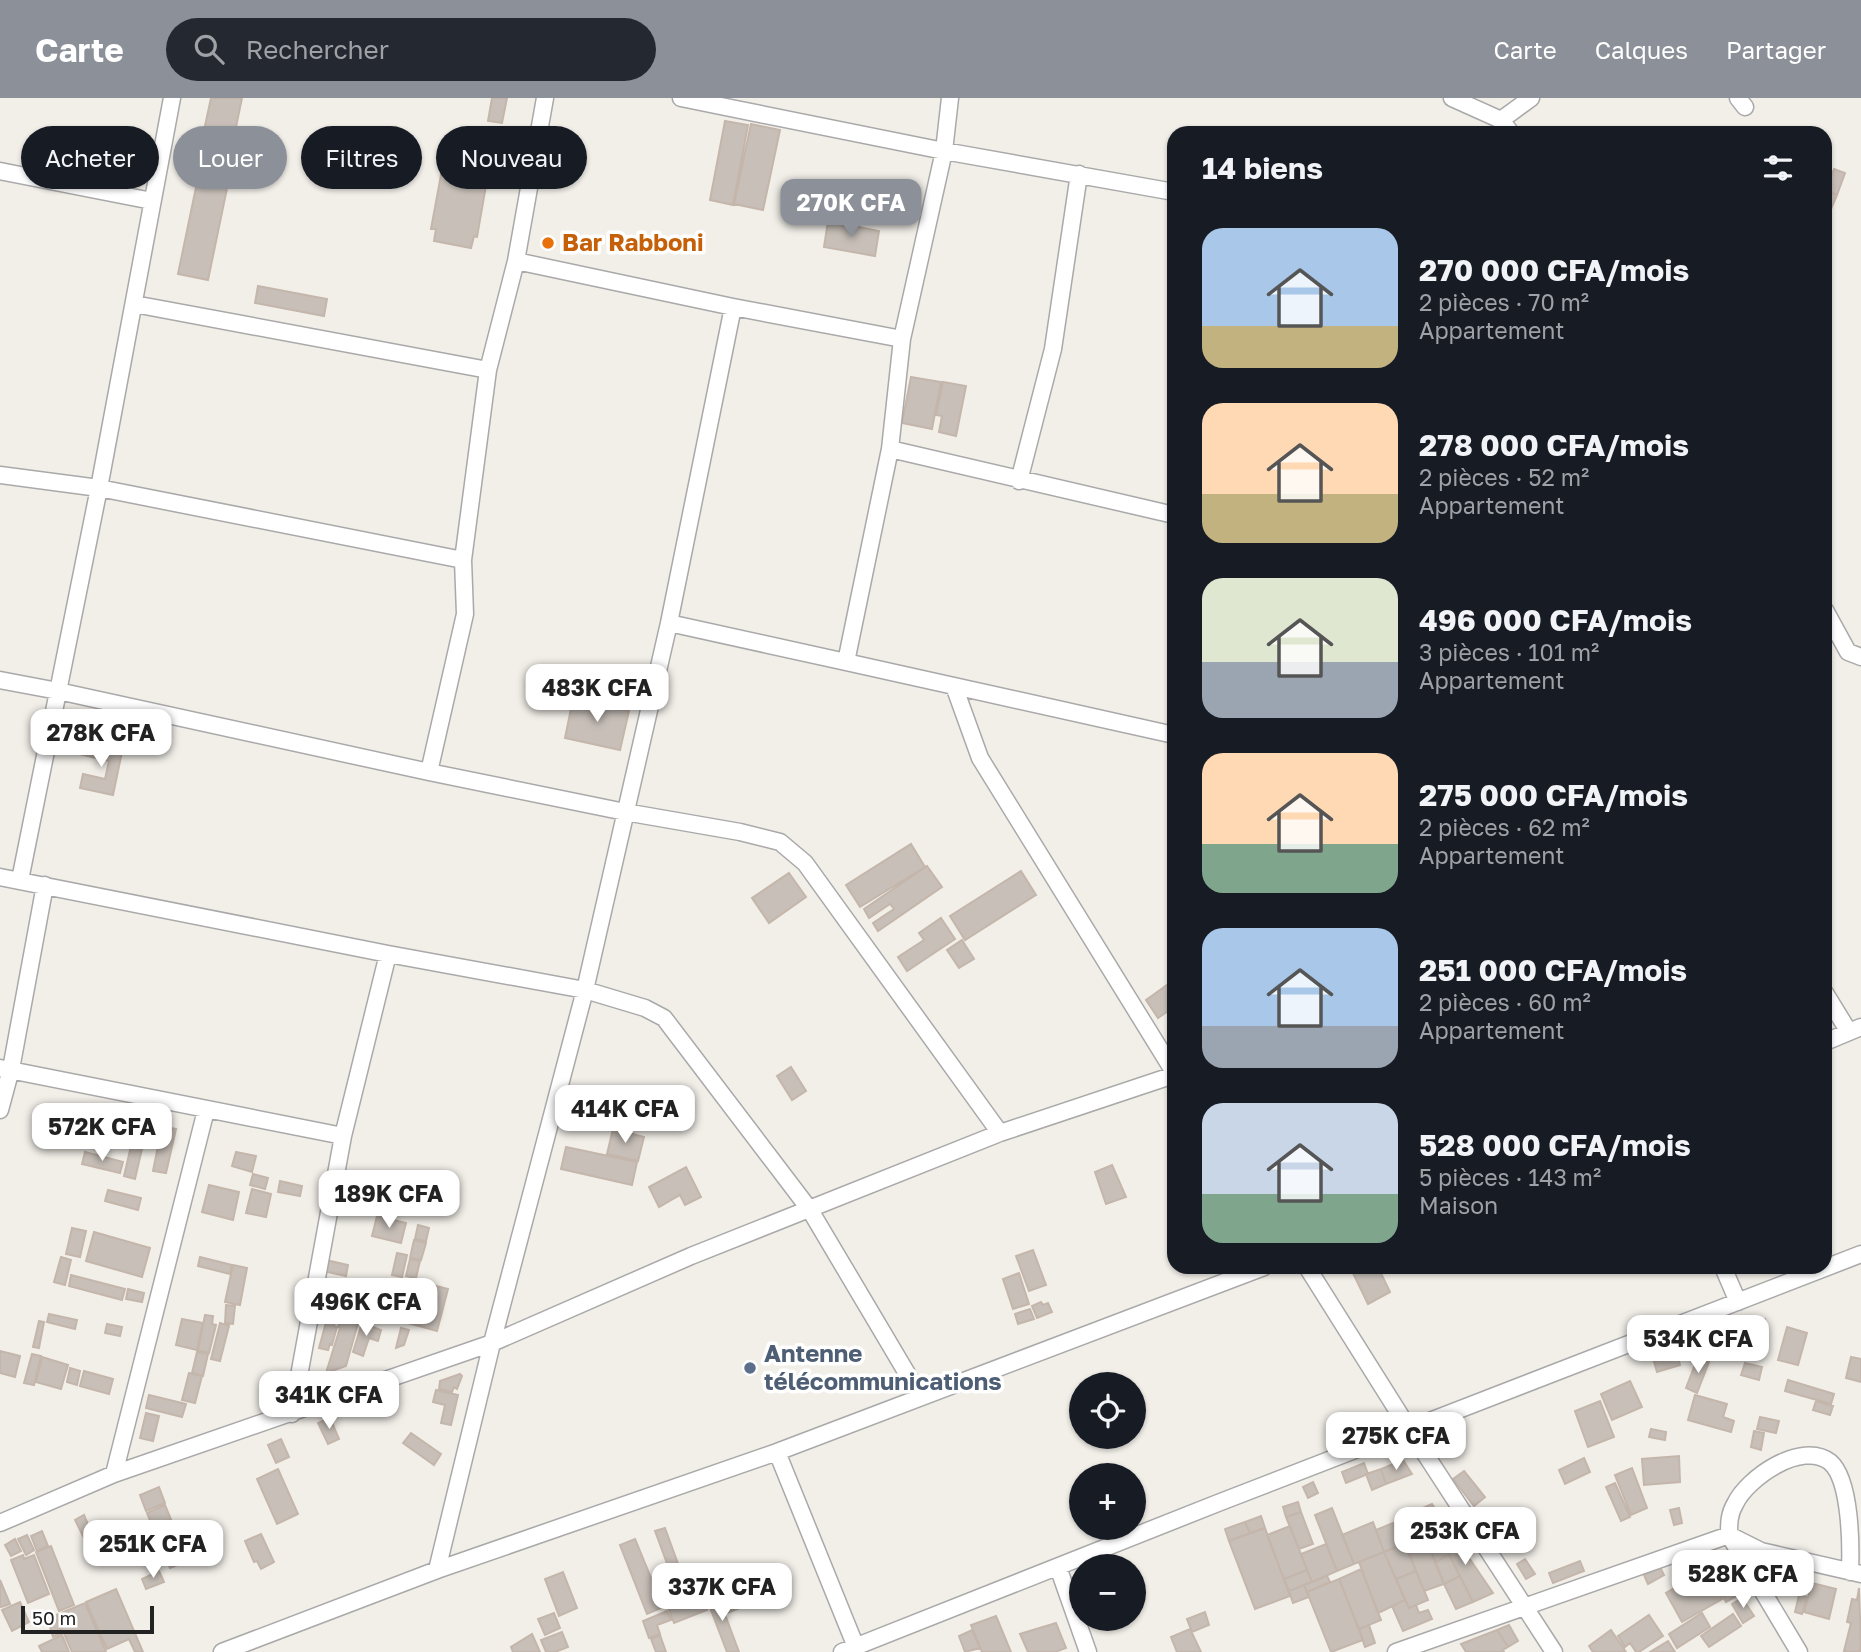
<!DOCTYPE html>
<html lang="fr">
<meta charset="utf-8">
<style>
:root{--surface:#171b24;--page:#242831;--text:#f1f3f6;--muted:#9ea1a6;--accent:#8c9099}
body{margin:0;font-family:"Golos Text",sans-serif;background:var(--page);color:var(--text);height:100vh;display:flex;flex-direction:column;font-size:26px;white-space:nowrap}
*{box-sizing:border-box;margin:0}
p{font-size:23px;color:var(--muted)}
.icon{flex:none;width:38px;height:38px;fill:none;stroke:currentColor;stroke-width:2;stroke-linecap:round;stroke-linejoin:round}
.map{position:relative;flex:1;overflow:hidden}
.side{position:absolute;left:1167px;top:28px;width:665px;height:1148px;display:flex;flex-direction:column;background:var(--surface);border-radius:21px;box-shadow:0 2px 5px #0004}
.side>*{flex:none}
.banner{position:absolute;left:21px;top:28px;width:665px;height:63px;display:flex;gap:14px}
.tools{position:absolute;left:1069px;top:1274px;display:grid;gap:14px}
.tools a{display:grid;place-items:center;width:77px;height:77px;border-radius:50%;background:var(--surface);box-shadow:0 2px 5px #0004;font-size:35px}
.scale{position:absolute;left:21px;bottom:18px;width:133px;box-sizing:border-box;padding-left:7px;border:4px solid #222;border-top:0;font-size:19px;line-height:24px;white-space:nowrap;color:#222;-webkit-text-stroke:5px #fff;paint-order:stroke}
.price{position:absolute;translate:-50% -60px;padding:0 16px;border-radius:14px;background:#fff;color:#222;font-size:23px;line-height:46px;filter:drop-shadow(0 2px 4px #0008)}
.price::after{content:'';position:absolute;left:50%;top:42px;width:21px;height:16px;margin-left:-10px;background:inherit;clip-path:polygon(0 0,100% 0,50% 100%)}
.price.active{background:var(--accent);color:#fff}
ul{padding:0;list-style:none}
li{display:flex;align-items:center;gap:21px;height:175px;padding:0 35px}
li span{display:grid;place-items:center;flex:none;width:196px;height:140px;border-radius:21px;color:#555}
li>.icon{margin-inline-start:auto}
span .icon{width:84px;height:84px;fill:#fffc;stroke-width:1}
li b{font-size:30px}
h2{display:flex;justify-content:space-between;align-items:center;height:84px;padding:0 35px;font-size:30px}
.pill{padding:0 24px;border-radius:32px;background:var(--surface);box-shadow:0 2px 5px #0004;font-size:24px;line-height:63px}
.pill.active{background:var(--accent);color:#fff}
header{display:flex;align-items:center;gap:42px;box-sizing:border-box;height:98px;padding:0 35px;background:var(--accent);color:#fff}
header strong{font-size:33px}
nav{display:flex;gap:38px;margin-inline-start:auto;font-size:24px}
.search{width:490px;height:63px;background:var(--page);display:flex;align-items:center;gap:18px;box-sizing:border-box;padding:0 24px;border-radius:38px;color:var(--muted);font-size:26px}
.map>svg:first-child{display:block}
</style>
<header>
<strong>Carte</strong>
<div class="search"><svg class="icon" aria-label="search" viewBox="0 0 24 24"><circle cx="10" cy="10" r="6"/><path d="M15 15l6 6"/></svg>Rechercher</div>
<nav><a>Carte</a><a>Calques</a><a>Partager</a></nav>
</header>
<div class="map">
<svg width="1861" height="1554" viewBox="0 0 1861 1554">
<rect width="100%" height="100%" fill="#f2efe9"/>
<path fill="#c7bfb8" stroke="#c4b6ab" stroke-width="2" d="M211 0H242L230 58 200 51Z
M492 0H507L502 25 488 23Z
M725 23 748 27 733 107 710 102Z
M751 26 780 32 763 112 734 106Z
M454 32 491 38 490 47 493 48 477 139 474 138 471 150 434 143 436 131H431L448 39 452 41Z
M200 70 230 76 208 182 178 176Z
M1834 71 1845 75 1837 97 1826 92Z
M1826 92 1837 97 1828 118 1825 117Z
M828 123 879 133 875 158 824 149Z
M258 188 327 201 324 218 255 205Z
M911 279 941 284 932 331 902 325Z
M943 284 966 288 956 338 939 334 942 318 936 317Z
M573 601 629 613 620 652 565 640Z
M78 645 122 654 113 697 80 690 83 676 105 681 109 663 75 655Z
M911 746 925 769 860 809 846 787Z
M927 768 942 789 878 833 873 825 894 811 890 806 869 820 864 811Z
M1021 773 1036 797 965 842 950 818Z
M789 775 806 799 769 825 752 800Z
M941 820 955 841 907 873 898 859 924 842 919 835Z
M962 842 974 861 959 870 947 852Z
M1174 882V909L1158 920 1146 902Z
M791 969 806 993 792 1002 777 978Z
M656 1002 671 1006 665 1029 650 1025Z
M162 1028 176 1031 166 1075 153 1073Z
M135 1031 146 1034 135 1081 124 1078Z
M613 1031 644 1039 638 1063 607 1056Z
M566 1049 637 1064 632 1087 561 1071Z
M85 1054 123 1064 120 1075 82 1066Z
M236 1054 256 1058 252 1074 232 1068Z
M1112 1067 1126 1099 1106 1106 1095 1074Z
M686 1069 701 1099 685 1107 680 1097 659 1109 649 1089Z
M253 1076 268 1080 265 1091 250 1087Z
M280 1083 302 1088 300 1098 278 1094Z
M209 1087 239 1094 233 1122 202 1114Z
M252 1091 271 1096 266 1119 246 1115Z
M108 1092 141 1100 138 1112 105 1103Z
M377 1118 406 1125 401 1145 372 1138Z
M418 1127 429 1130 426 1143 415 1141Z
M72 1130 86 1133 80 1159 66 1156Z
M94 1134 150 1150 142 1179 86 1163Z
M414 1142 426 1145 421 1162 410 1160Z
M1033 1152 1046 1187 1029 1193 1016 1158Z
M397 1155 407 1157 402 1179 392 1177Z
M61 1159 71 1162 65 1187 54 1184Z
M200 1159 232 1167 230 1176 198 1168Z
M410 1161 420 1163 416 1180 406 1178Z
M326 1162 348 1167 346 1178 323 1173Z
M233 1167 247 1170 240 1207 225 1204Z
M1350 1169H1378L1390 1194 1368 1206Z
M1019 1175 1029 1206 1013 1211 1003 1181Z
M71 1177 125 1191 122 1202 69 1188Z
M408 1181 448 1191 437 1233 397 1222Z
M128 1191 144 1195 142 1204 126 1201Z
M1041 1204 1043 1207 1048 1205 1052 1214 1037 1220 1032 1208Z
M226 1207 235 1208 233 1226 225 1225Z
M1030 1211 1034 1221 1018 1226 1015 1216Z
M49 1216 77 1222 75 1231 47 1224Z
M205 1217 213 1218 212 1226 216 1227 209 1255 198 1252Z
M328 1217 336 1219 334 1228 337 1229 332 1247 330 1246 328 1252 319 1250Z
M341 1218 358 1225 346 1268 326 1275 340 1230 338 1229Z
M182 1221 203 1225 197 1252 176 1247Z
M1765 1221 1768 1232 1760 1235 1761 1240 1750 1244 1745 1228Z
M39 1223 44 1224 39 1250 33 1249Z
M220 1225 229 1228 220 1263 211 1261Z
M362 1225 381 1232 378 1243 369 1240 363 1258 353 1254Z
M107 1226 122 1229 120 1238 105 1235Z
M1787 1229 1807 1235 1798 1267 1778 1262Z
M401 1230 409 1232 404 1247 396 1250Z
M1676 1252 1680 1267 1657 1274 1653 1260Z
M0 1253 20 1258 15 1279 0 1275Z
M197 1254 208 1256 203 1278 192 1275Z
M32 1256 41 1258 34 1287 24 1285Z
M42 1259 68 1267 61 1291 36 1284Z
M1698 1259 1709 1264 1697 1295 1686 1290Z
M1851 1259 1861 1261V1284L1846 1280Z
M1745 1265 1762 1269 1759 1282 1741 1277Z
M70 1270 80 1273 77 1287 67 1284Z
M84 1273 113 1281 109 1296 80 1288Z
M189 1275 202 1278 195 1305 182 1302Z
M460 1276 462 1278 457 1291 454 1289 452 1294 439 1291 440 1283Z
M1788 1282 1834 1296 1831 1306 1785 1293Z
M1630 1283 1642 1309 1612 1322 1601 1296Z
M436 1292 458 1297 451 1327 441 1325 445 1307 433 1304Z
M149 1297 186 1306 182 1319 146 1310Z
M1695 1297 1727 1306 1723 1319 1734 1323 1731 1334 1688 1322Z
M1600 1303 1614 1339 1588 1349 1575 1313Z
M1816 1303 1833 1308 1830 1317 1813 1312Z
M146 1315 159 1318 153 1343 140 1340Z
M1760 1319 1779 1323 1776 1335 1757 1331Z
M330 1320 339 1341 328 1346 318 1325Z
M1651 1331 1666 1334 1665 1342 1649 1339Z
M1754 1333 1764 1335 1761 1352 1751 1349Z
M411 1335 441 1356 434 1367 403 1345Z
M281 1341 289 1359 276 1365 268 1347Z
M1679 1358 1680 1384 1644 1387 1642 1361Z
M1584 1360 1590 1374 1565 1386 1559 1372Z
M1403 1362 1412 1376 1386 1386 1381 1371Z
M1364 1365 1368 1376 1346 1385 1342 1374Z
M1632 1370 1647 1410 1631 1417 1615 1377Z
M278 1371 298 1416 277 1426 257 1381Z
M1381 1371 1386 1386 1372 1392 1366 1376Z
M1464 1373 1485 1399 1474 1408 1453 1381Z
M1313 1384 1318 1395 1308 1400 1303 1389Z
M1615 1385 1630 1419 1621 1423 1606 1389Z
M159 1389 165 1405 146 1413 140 1397Z
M1298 1404 1301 1414 1286 1419 1283 1409Z
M1432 1406 1448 1429 1413 1443 1406 1428 1422 1421 1418 1412Z
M165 1407 188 1463 170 1470 147 1415Z
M1332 1410 1354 1466 1337 1473 1315 1417Z
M1679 1410 1682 1425 1674 1427 1670 1412Z
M1301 1414 1313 1446 1299 1451 1286 1419Z
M1500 1414 1507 1423 1494 1432 1487 1423Z
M84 1417 93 1438 85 1442 75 1422Z
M1261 1418 1265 1430 1250 1435 1245 1424Z
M1245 1424 1250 1435 1229 1443 1225 1431Z
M1373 1424 1384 1454 1354 1466 1342 1437Z
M1393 1425 1401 1447 1384 1454 1376 1432Z
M1290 1428 1307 1472 1284 1481 1267 1437Z
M1506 1428 1513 1441 1501 1448 1494 1435Z
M1448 1429 1493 1495 1473 1504 1437 1433Z
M665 1430 692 1504 703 1501 707 1512 674 1525 666 1503 679 1498 655 1433Z
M1265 1430 1290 1498 1255 1511 1229 1443Z
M42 1433 48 1448 37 1453 31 1438Z
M1437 1433 1449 1456 1435 1465 1426 1438Z
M261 1436 274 1464 261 1471 257 1463 254 1464 245 1443Z
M27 1437 34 1452 26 1457 18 1441Z
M15 1441 21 1453 11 1458 5 1447Z
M635 1441 663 1509 647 1516 620 1447Z
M1326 1446 1337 1473 1312 1484 1301 1456Z
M1405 1446 1416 1473 1396 1481 1384 1454Z
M1429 1447 1444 1486 1424 1493 1409 1455Z
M51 1448 74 1507 59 1513 36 1454Z
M1384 1454 1405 1502 1378 1515 1359 1464Z
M1715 1455 1718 1464 1700 1471 1697 1462Z
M1449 1456 1460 1478 1444 1486 1435 1465Z
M23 1457 24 1461 34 1457 49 1496 28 1505 11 1462Z
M1525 1461 1535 1476 1526 1481 1517 1466Z
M1689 1462 1692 1471 1678 1477 1675 1467Z
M1580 1463 1584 1473 1553 1485 1549 1475Z
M1660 1469 1664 1477 1648 1486 1644 1477Z
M1361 1471 1381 1522 1359 1531 1339 1481Z
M1307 1472 1312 1484 1289 1493 1284 1481Z
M1706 1472 1722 1501 1682 1524 1666 1495Z
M159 1473 164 1484 146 1491 142 1481Z
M1416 1473 1428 1502 1409 1510 1396 1481Z
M563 1474 577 1510 559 1518 545 1481Z
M1327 1478 1330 1484 1307 1494 1304 1487Z
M1460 1478 1473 1504 1456 1511 1444 1486Z
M752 1480 761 1502 727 1515 719 1494Z
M1339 1481 1363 1542 1331 1554 1307 1494Z
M0 1482 10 1506 1 1509 0 1508Z
M1812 1485 1836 1491 1829 1521 1804 1514Z
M1304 1487 1309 1499 1293 1505 1289 1493Z
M1735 1488 1740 1496 1726 1504 1722 1496Z
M1859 1490 1861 1549 1860 1554H1849L1844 1553 1851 1525 1847 1524 1852 1501 1857 1502Z
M116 1491 143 1554H135L129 1541 107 1551 86 1504Z
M717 1495 739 1554H727L706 1499Z
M1799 1497 1807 1499 1802 1516 1795 1514Z
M1742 1500 1754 1518 1743 1525 1732 1506Z
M1405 1502 1409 1510 1416 1507 1419 1515 1428 1512 1432 1521 1403 1533 1392 1508Z
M20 1504 29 1524 12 1533 2 1512Z
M85 1505 106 1554H72L56 1517Z
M667 1513 671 1522 657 1527 660 1536 649 1540 643 1523Z
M1205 1514 1209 1527 1192 1534 1187 1521Z
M554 1515 560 1530 545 1537 538 1521Z
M1702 1515 1710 1529 1677 1550 1669 1536Z
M54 1516 62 1535 53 1539 49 1526Z
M1733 1516 1741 1528 1709 1549 1701 1538Z
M1649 1517 1663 1538 1639 1554H1636L1630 1545 1625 1549 1618 1538Z
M996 1518 1011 1554H982L971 1527Z
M1056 1525 1066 1550 1055 1554H1028L1020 1536Z
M1369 1527 1375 1545 1365 1549 1359 1531Z
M1509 1527 1518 1543 1508 1549 1497 1532Z
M1190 1531 1201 1554H1177L1171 1539Z
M972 1532 980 1550 965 1554 959 1538Z
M1497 1532 1508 1549 1503 1552 1504 1554H1466L1461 1546Z
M1611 1532 1626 1554H1593L1589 1548Z
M562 1534 568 1549 555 1554H546L541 1542Z
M532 1536 540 1554H513L511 1549Z
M62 1537 69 1554H42L39 1548Z
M660 1537 666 1554H656L651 1541Z
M1668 1543 1675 1554H1650Z"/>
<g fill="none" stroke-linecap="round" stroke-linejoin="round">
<g stroke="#a9a9a9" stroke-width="19">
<path id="minor" d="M681 0 944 53 1174 94
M950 0 944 53 902 241 890 351 846 564 954 588 980 660 1174 974
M1452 0 1501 22 1511 35
M1738 0 1745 9
M1501 22 1531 0
M0 73 152 103
M516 163 733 209 902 241
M134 206 488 272
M890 351 1174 417
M0 377 99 390 463 462
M1019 383 1053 251 1079 76
M1825 512 1848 554 1861 559
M669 525 846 564
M0 582 58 593 429 674 625 714 740 734 780 744 805 765 1000 1035
M954 588 1174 637
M429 674 465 516 463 462 488 272 516 163 545 0
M0 779 388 856 585 892 645 910 664 920 810 1112 921 1299
M20 782 99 390 172 0
M1825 895 1849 934
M1825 944 1861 929
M0 970 343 1038
M0 1012 11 971 45 787
M1307 1169 1409 1331 1554 1554
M1723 1169 1738 1204
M292 1316 343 1038 388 856
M777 1354 858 1554
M114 1376 206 1012
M0 1425 114 1376 492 1245 691 1158 1000 1035 1174 977
M1058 1469 1088 1554
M437 1472 492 1245 585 892 669 525 733 209
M222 1554 437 1472 777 1354 1264 1169
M842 1554 1218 1405 1861 1156
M1396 1554 1729 1437 1761 1453 1861 1476
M1799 1554 1729 1437C1729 1425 1729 1416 1735 1406 1747 1380 1802 1342 1830 1364 1851 1382 1851 1448 1850 1474"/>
</g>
<use href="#minor" stroke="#fff" stroke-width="16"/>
</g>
<circle fill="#e8710a" stroke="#fff" stroke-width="2.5" cx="548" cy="145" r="7"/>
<circle fill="#5c6f8a" stroke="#fff" stroke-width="2.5" cx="750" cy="1270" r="7"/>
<g text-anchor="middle" stroke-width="7" stroke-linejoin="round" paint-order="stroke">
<g font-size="24" font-weight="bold" fill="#c56008" stroke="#fff" text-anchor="start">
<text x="562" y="153">Bar Rabboni</text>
</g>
<g font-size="24" font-weight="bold" fill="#4e5e75" stroke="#fff" text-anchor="start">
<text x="764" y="1264">Antenne<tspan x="764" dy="28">télécommunications</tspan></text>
</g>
</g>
</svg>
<div class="tools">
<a><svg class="icon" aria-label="locate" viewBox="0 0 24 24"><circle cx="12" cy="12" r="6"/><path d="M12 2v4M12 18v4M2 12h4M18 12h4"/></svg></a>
<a>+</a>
<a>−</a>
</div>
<div class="scale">50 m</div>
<b class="price active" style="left:851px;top:141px">270K CFA</b>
<b class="price" style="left:597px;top:626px">483K CFA</b>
<b class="price" style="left:101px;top:671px">278K CFA</b>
<b class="price" style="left:625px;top:1047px">414K CFA</b>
<b class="price" style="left:102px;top:1065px">572K CFA</b>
<b class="price" style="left:389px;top:1132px">189K CFA</b>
<b class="price" style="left:366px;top:1240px">496K CFA</b>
<b class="price" style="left:1698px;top:1277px">534K CFA</b>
<b class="price" style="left:329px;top:1333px">341K CFA</b>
<b class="price" style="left:1396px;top:1374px">275K CFA</b>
<b class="price" style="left:1465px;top:1469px">253K CFA</b>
<b class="price" style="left:153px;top:1482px">251K CFA</b>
<b class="price" style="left:1743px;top:1512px">528K CFA</b>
<b class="price" style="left:722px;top:1525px">337K CFA</b>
<div class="banner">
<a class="pill">Acheter</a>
<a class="pill active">Louer</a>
<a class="pill">Filtres</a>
<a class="pill">Nouveau</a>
</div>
<section class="side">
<h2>14 biens<svg class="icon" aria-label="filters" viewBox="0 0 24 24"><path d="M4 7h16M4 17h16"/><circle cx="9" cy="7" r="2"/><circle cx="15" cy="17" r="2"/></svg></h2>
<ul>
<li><span style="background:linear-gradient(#a9c7e8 70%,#c2b280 0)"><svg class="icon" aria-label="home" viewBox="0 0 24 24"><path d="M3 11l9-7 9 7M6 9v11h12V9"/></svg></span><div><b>270 000 CFA/mois</b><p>2 pièces · 70 m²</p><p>Appartement</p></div></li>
<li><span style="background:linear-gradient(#ffd9b3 65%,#c2b280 0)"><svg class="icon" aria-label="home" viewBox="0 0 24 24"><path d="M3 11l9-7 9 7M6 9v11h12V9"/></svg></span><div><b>278 000 CFA/mois</b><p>2 pièces · 52 m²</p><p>Appartement</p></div></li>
<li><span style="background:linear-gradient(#dfe7d0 60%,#9aa5b1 0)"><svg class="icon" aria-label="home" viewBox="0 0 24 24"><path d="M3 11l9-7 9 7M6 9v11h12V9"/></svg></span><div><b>496 000 CFA/mois</b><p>3 pièces · 101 m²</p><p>Appartement</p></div></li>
<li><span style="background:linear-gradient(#ffd9b3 65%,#7fa58c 0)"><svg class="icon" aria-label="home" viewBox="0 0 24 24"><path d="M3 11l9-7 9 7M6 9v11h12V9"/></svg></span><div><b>275 000 CFA/mois</b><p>2 pièces · 62 m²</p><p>Appartement</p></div></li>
<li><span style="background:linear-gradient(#a9c7e8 70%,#9aa5b1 0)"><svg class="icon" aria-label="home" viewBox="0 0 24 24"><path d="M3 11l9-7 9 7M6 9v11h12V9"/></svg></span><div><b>251 000 CFA/mois</b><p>2 pièces · 60 m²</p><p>Appartement</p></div></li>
<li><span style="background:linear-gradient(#c9d6e8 65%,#7fa58c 0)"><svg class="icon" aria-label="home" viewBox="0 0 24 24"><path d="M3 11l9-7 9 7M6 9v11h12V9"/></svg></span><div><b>528 000 CFA/mois</b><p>5 pièces · 143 m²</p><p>Maison</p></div></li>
</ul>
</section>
</div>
